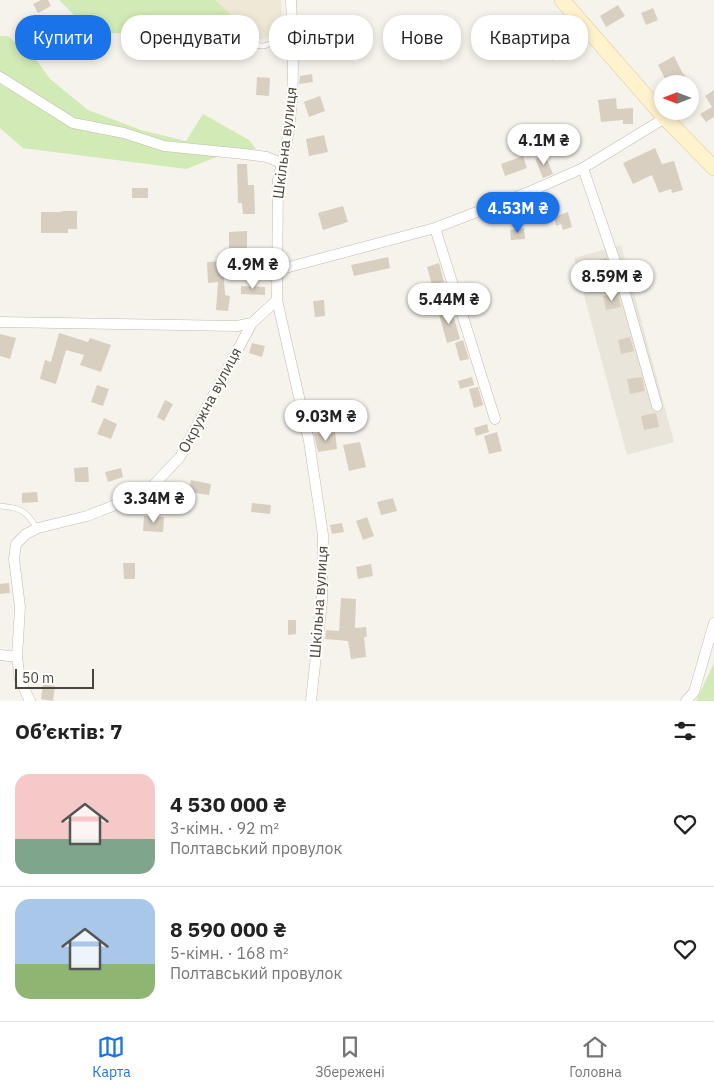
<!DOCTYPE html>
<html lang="uk">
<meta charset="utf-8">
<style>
:root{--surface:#fff;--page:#f2f2f2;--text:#222;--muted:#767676;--line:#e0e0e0;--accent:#1a73e8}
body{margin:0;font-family:"IBM Plex Sans",sans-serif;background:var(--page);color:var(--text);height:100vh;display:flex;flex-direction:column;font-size:19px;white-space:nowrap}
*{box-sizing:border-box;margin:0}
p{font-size:16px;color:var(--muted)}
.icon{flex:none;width:28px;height:28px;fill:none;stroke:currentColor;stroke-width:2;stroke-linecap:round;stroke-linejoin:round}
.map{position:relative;height:701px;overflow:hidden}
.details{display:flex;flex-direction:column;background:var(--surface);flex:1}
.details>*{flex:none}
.hud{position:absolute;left:15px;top:15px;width:685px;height:45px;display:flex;gap:10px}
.needle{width:32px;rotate:270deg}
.controls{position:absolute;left:654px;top:75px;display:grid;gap:10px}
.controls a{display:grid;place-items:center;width:45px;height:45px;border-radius:50%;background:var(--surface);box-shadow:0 2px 8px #0003;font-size:25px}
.scale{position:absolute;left:15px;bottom:12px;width:79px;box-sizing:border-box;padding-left:5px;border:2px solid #4b4439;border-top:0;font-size:14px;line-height:18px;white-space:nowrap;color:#4b4439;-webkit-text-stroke:4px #fff;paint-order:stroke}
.price{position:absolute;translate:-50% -42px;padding:0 11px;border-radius:18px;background:#fff;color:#222;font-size:16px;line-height:32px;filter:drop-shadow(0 1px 2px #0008)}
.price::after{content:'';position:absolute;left:50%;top:30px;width:15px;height:11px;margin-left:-8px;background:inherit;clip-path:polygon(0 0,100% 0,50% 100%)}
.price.active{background:var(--accent);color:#fff}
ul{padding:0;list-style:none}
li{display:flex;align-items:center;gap:15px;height:125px;padding:0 15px}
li+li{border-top:1px solid var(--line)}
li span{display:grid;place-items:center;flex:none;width:140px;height:100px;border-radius:15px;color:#555}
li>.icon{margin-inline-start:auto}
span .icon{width:60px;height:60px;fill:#fffc;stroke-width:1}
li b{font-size:21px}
h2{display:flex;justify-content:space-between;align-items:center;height:60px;padding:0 15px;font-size:21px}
.tag{padding:0 18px;border-radius:20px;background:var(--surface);box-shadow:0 2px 8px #0003;font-size:18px;line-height:45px}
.tag.active{background:var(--accent);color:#fff}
.tabs{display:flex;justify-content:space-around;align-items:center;height:70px;border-top:1px solid var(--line);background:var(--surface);font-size:14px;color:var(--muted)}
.tabs a{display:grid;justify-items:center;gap:2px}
.tabs .active{color:var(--accent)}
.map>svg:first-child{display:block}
</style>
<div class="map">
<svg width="714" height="701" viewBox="0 0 714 701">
<rect width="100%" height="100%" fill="#f6f3ec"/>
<path fill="#eae5da" d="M621 245 674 442 627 455 574 258Z"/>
<path fill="#efe8d6" d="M197 0H281L283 30 263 39 223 38 210 5Z"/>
<path fill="#d2eab5" d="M59 0H215L234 18 231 30 93 34Z
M0 36H8L36 59 50 79 88 110 141 130 186 141 203 114 249 140 256 149 232 151 186 169 23 148 0 128Z
M714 663V701H696Z"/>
<path fill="#d8cfc1" d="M41 0H48L51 6 38 13 33 4Z
M618 5 625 16 606 27 600 16Z
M653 8 658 20 646 25 641 13Z
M301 16 315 17V26L301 25Z
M346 21 350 40 333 43 329 24Z
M559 34 568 52 552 61 542 43Z
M674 56 682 72 691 84H668L658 65Z
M312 74 313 82 299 84 300 76Z
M257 77 270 78 269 96 256 95Z
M714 90V117L706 122 700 114 712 107 705 96Z
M320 96 325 111 309 117 304 102Z
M616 98 617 109 633 108V124H623V120L601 122 598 100Z
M557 134 564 150 550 156 543 140Z
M324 135 328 152 309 156 306 139Z
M655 148 662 164 674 161 683 190 672 193 671 189 659 193 652 175 633 184 623 163Z
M545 155 553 174 543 178 535 159Z
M523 156 527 168 505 176 501 164Z
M237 164H247L248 185H254L255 214H243L242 203H238Z
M132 188H148V198H132Z
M343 206 348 222 323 230 318 213Z
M61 211H77V229H68V233H41V212H61Z
M568 212 572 227 563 230 561 224 556 226 554 217Z
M524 228 525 239 511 240 510 230Z
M247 231V249H229V232Z
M388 257 390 268 354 276 351 265Z
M607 258 611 272 597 275 594 261Z
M223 261 225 295 230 296 228 311 216 310 218 282 208 283 207 262Z
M439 263 444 282 432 285 427 267Z
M241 286 265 287V295L241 294Z
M618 293 621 307 606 310 603 296Z
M324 300 325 316 315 317 313 301Z
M451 308 460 339 447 343 438 311Z
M59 333 88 342 90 338 111 345 101 372 80 365 84 355 66 350 56 384 40 379 45 360 51 362Z
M0 334 16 338 10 359 0 356Z
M630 337 634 351 621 354 618 340Z
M463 340 469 359 460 361 455 343Z
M252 343 265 346 262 357 249 353Z
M472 377 474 385 460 389 458 381Z
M642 377 645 391 630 394 627 379Z
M97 385 109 389 103 406 91 402Z
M478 387 483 405 474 408 469 389Z
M165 400 173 404 164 421 157 417Z
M656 413 659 427 644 430 641 416Z
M104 418 117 424 111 439 97 434Z
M487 424 489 432 476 436 474 428Z
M335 432 337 449 318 452 314 434Z
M497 432 502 451 489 454 484 436Z
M360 442 366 467 349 471 343 445Z
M88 467 89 482H75L74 468Z
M121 468 123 477 108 482 105 472Z
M191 480 211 484 209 495 189 492Z
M37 492 38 502 22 503V493Z
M393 498 397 511 381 515 377 502Z
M252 503 271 505 270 514 251 512Z
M144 516 164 517 163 532 143 531Z
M367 517 374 536 363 540 356 521Z
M342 523 344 532 332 534 330 525Z
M123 563H135V579H124Z
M371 564 373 576 358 579 356 567Z
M9 583 10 593 0 594V584Z
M341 598 356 599 355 628 366 627 367 637H364L366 657 351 659 348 641 325 639 326 630 339 631Z
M288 620H296V634L288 635Z
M43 684 55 686 53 701 41 699Z"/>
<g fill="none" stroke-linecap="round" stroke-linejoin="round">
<g stroke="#c2bbae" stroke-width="6">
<path id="lane" d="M184 42 264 46 292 36
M0 506C21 508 25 510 37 528"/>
</g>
<g stroke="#c2bbae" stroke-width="11">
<path id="street" d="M291 0C294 60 296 121 278 179L277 300 309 441 323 535 322 601 311 701
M0 77 73 123 124 133 164 146 244 154 267 157 283 164
M583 168 621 279 657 406
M435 228 495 419
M278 270 435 228 529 192 583 168 665 118
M0 322 237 326 252 323 180 457 146 493 87 516 38 528 26 534 16 544 14 559 20 607 17 657 20 680 30 701
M252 323 277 300
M0 655 17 657
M686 701 694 692 714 623"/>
</g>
<g stroke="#d6c79b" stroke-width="16">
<path id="secondary" d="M562 0 665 118 714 168"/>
</g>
<use href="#lane" stroke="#fff" stroke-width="5"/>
<use href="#street" stroke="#fff" stroke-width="10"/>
<use href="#secondary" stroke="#fff3cd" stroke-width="15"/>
</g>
<g text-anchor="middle" stroke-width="4" stroke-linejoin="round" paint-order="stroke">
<g font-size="15" fill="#4b4439" stroke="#fff">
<text transform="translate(285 143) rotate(-83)" y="5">Шкільна вулиця</text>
<text transform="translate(210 400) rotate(-62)" y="5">Окружна вулиця</text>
<text transform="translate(319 602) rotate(-86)" y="5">Шкільна вулиця</text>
</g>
</g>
</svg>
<div class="controls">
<a><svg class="needle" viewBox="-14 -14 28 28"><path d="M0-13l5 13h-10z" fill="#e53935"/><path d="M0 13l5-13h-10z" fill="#767676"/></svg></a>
</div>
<div class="scale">50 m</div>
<b class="price" style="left:544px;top:166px">4.1M ₴</b>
<b class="price active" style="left:518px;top:234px">4.53M ₴</b>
<b class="price" style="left:253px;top:290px">4.9M ₴</b>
<b class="price" style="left:612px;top:302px">8.59M ₴</b>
<b class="price" style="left:449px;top:325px">5.44M ₴</b>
<b class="price" style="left:326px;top:442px">9.03M ₴</b>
<b class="price" style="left:154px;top:524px">3.34M ₴</b>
<div class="hud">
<a class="tag active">Купити</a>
<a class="tag">Орендувати</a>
<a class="tag">Фільтри</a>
<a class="tag">Нове</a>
<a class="tag">Квартира</a>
</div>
</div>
<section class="details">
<h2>Об’єктів: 7<svg class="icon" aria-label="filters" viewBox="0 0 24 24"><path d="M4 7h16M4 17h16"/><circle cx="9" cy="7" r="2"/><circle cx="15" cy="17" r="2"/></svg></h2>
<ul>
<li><span style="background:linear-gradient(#f6c9c9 65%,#7fa58c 0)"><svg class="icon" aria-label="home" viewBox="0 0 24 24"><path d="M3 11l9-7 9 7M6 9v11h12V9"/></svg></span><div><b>4 530 000 ₴</b><p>3-кімн. · 92 m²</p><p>Полтавський провулок</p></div><svg class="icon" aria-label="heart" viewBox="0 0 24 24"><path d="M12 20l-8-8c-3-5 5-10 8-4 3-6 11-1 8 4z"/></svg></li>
<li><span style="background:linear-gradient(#a9c7e8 65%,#8fb573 0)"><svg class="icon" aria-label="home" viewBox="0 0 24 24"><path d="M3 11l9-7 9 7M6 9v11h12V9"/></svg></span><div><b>8 590 000 ₴</b><p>5-кімн. · 168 m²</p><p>Полтавський провулок</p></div><svg class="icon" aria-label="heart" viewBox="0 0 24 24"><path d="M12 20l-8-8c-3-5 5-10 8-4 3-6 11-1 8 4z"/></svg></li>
</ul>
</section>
<nav class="tabs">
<a class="active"><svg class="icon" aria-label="map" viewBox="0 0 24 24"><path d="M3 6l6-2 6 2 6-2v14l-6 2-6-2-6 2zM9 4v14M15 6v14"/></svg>Карта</a>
<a><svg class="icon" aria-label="saved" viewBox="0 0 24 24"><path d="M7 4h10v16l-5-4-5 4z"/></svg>Збережені</a>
<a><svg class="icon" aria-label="home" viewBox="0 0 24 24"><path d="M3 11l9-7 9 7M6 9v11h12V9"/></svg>Головна</a>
</nav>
